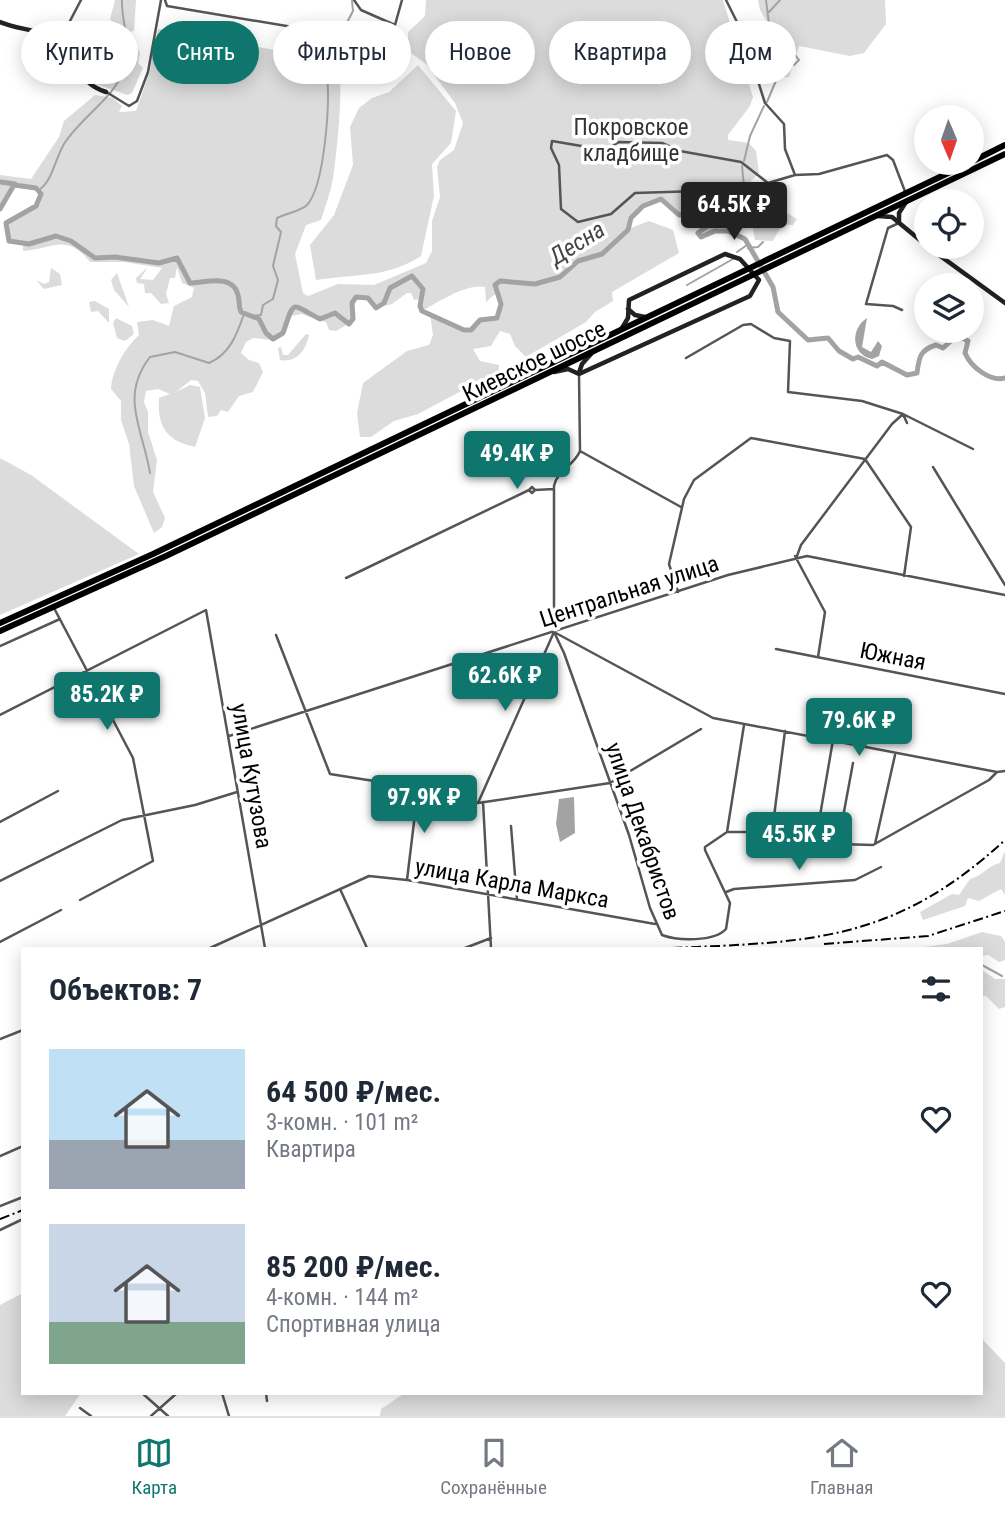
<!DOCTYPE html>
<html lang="ru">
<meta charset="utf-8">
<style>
:root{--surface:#fff;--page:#f6f6f7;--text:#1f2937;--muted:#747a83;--line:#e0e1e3;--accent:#0f766e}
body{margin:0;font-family:"Roboto Condensed",sans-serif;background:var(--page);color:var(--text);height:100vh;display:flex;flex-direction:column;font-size:26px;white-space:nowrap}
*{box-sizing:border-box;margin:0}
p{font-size:23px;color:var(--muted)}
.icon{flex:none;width:38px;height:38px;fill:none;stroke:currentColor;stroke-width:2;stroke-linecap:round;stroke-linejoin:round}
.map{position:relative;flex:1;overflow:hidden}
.panel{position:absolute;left:21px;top:947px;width:962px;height:448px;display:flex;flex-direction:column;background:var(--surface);border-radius:0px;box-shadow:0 4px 18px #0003}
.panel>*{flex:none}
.top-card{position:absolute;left:21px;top:21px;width:964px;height:63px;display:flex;gap:14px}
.needle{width:46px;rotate:178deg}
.controls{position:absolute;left:914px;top:105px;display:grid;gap:14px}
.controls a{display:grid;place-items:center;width:70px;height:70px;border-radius:50%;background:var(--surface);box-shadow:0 4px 18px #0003;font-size:35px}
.price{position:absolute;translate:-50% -60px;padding:0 16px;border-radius:7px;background:var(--accent);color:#fff;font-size:23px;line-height:46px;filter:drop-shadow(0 2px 4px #0008)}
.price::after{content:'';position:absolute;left:50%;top:42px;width:21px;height:16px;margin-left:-10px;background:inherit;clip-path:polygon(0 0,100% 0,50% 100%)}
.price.selected{background:#222;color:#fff}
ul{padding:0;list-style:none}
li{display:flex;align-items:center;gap:21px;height:175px;padding:0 28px}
li span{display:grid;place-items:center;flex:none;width:196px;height:140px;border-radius:0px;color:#555}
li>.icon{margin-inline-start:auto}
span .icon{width:84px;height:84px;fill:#fffc;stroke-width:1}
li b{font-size:30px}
h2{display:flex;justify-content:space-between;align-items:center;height:84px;padding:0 28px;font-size:30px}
.chip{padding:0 24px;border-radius:32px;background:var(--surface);box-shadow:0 4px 18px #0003;font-size:24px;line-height:63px}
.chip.selected{background:var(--accent);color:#fff}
.menu{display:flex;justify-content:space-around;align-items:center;height:98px;border-top:2px solid var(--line);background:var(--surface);font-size:19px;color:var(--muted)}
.menu a{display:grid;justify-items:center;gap:4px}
.menu .selected{color:var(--accent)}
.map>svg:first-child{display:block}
</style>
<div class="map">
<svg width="1005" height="1416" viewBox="0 0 1005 1416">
<rect width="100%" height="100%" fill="#fff"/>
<path fill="#dcdcdc" d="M115 0H136L134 31 123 33 110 19Z
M426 0H723L753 97 750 106 728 135V140L749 143 756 151 759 173 742 190 744 205 715 231 701 237 698 233 710 223 708 211 679 215 661 199C646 205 631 211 628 229L649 221 673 230 679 253 612 292 613 301 595 312 586 322 526 357 515 346 510 334 500 331 491 346 473 349 480 361 499 365V371L418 414 394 421 371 437H360L357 413 363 383 407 351 429 345 433 335 430 314 464 330 471 329 480 320 497 318 501 304 495 294 486 302 485 287C467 283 438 302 422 311L421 299 414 300 411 293H407L392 304 375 308 368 298 357 296 352 303V322L336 331 329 330 326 322 301 314 287 317 281 336 270 340 253 338 246 342 241 353 249 360 259 363 263 372 253 392 239 396 228 412 221 410 217 416 208 417 205 393 198 381 191 380 176 392 190 385 200 387 205 418 195 447C167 441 157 427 159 398L170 394 158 389 146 391 144 402 148 412V432L157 460 153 492 165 518 162 527 154 533 134 486 129 444 121 420V401L111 389C112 370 125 348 139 335L137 322 153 320 169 326 174 306 192 297 194 288 182 283 177 267 175 278H170L166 294 169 303 161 304 151 293H145L144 284 137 283 136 278 148 267 140 279 153 280 162 268 124 262H90C66 232 52 249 23 251V246L44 239C31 243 19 249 7 238L6 223 35 208 41 194 36 188 14 185 0 209V175L31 179 59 137 64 121 95 95 113 98 122 106 119 112 136 111 150 71 158 29 336 61C346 70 336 160 333 178 331 191 325 207 321 220L306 225 295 254 303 293 308 296 338 284 374 285 426 263 432 251V221L440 197 437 167 440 160 454 150 463 123 455 103 426 64 408 51V32L425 16Z
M758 0H885L886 24 864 53 850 56 799 46 789 77 776 78 770 54 776 37 760 10Z
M118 30 130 34 140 53 138 63 143 68 132 93 127 95 91 82 79 66 103 82 116 57Z
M383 51 394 52 397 63C379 78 362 91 341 73L351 53Z
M418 65 456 111 451 143 432 164 434 196 421 256C388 278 354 274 316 280L310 245 334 215 353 165 350 127 359 108 372 98 389 92Z
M764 199 797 219 793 225C781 223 778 232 773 241L755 240 752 224Z
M51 268 60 274 62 285 44 289 36 280 44 284 49 282Z
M117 273 129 307 114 290 111 280Z
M95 301 109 309V323L98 311 91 312 89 302Z
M116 318 132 326 134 334 125 341 117 338 113 323Z
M306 334 309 335C306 350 297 363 280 360L278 348 281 347 283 355H288Z
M0 458 31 475 139 554 0 615Z
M1005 851V895L1001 889 979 901 968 898 965 906 923 920 920 912 952 894 959 895 970 879C983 876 988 865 1000 863Z
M982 932 1001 936 1005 942V960L999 962 988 955 982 956V948H916L947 944Z
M982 970 995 979H1005V1007L999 1009 986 996H982Z
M23 1293V1393H81L65 1416H0V1305Z
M982 1339 1005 1363V1416H380L381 1409 405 1393H982Z"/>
<path fill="#a3a3a3" d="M867 318 862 347 871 352 878 341 882 346 879 356 872 359C851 355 850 329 867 318Z
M574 797 575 833 560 842 556 824 559 799Z"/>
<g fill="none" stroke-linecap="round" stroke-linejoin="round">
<path stroke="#a3a3a3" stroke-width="2" d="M766 0C769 21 768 46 792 51L799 60 794 65 786 64 780 71 767 102
M769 12 780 0
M341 34 353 11 352 1
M744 161 750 136 764 106
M742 166 744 186
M39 190C53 180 55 159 64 144 82 115 121 95 127 59 130 40 121 19 122 0
M745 191 762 203
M748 248 758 247 763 242
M737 252 747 245
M687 285 733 259
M252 316 261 315 263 305 273 299 278 280 273 266 281 232 276 226 277 218C285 214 301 211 307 205 325 185 330 102 327 76L340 60V39
M150 473C143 429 119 397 150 357L175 352 209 363C230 354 237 334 244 314
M982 965 1002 976"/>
<path stroke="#a3a3a3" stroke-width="5" d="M1 182 15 184
M0 209 14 185 36 188 41 194 36 206 6 223 9 241 29 244 56 236 71 241 95 258 115 257 159 263 177 258 190 283C204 283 233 273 238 295 240 301 238 305 241 312L259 319 266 333 273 339 283 333C295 299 289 303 320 319L335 313 349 324 353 319 352 303 356 297 368 298 376 308 384 303 390 288 412 276 423 289 420 306 422 311 464 330H471L480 320 497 318 501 304 495 285 500 281 535 284 560 277 578 261 602 254 628 230 631 218 643 206 661 199 679 215 708 211 710 224 698 233 701 237 715 231H728L745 239 773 287 778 312 808 340 828 338 839 351 853 359 858 357 877 366 882 362 907 375 917 373C919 357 920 350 936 345L943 348 954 338 961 337 968 341 965 353C971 367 990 382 1005 378"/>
<path stroke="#555" stroke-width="2.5" d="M165 0 167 6 352 37 368 45
M354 0 361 10 395 25 402 0
M726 0 743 34 765 103 784 124 785 149 795 175 819 174 887 155 893 160 906 194
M59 42 81 0
M108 93 129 106 137 101 148 72 161 0
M768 183 754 188 731 190 635 193 611 214 578 222 561 209 559 165 551 148 552 141 605 150 619 142 662 143 680 151 741 162 768 183 795 175
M899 223 888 228 866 304 893 306 902 310
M686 358 743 325 751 324 774 338 790 341 788 392 862 401 903 414 973 449
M579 374 580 451C574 466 557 470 554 486V632L564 653 629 835 650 908 662 935C678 941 714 942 726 929L730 903 705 850V847L727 832H758L838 844 873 845 989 780 997 772
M580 451 681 507
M933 467 1005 585
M535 490 532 487 529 490 532 493 535 490 554 489
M795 556 825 612 818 657
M797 556 801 545 892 424 903 414 907 423
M346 578 529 490
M678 592 669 564 684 499 694 480 751 438 865 459 911 527 904 576
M54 608 133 758 153 861 80 900
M276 635 330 774 418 788 478 803 610 783 701 729
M0 646 60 619
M776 649 1005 694
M0 715 206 610 265 948
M229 736 728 575 807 556 1005 595
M483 802 491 948
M478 803 554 632 713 718 997 772 1005 771
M0 822 58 791
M511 826 517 900
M727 832 744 725
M772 832 785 731
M816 839 833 740
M838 844 853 763
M875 844 895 755
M407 880 418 789
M0 881 122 820 195 805 237 792
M340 889 367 948
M726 892 734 889 855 880 881 867
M0 942 61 910
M210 948 369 876 407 880 655 924
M465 948 491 938
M0 1039 23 1030
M0 1156 23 1146
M0 1206 23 1197
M0 1230 23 1219
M142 1393 168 1416
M222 1393 229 1416
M266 1393 267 1401
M80 1408 91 1416
M151 1416 177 1393"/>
<path stroke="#222" stroke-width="4.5" d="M0 22C18 30 42 29 58 41 81 58 74 82 106 92
M878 216 892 217 926 245
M899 222V213L906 202
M928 247 1005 303
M628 309 635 315 645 317
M554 372 568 369 579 374 750 296 759 280 740 259 725 254 629 300 628 318 622 328
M579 373 582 364 591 354"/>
<path stroke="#000" stroke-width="6" d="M971 162 1005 145
M0 623 153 554 969 163
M0 631 166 556 1005 154"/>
<path stroke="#000" stroke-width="2" stroke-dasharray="10 3.5 2 3.5" stroke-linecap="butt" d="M824 944 928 936 1005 911
M672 948C813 942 895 941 1005 840
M0 1219 23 1210"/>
</g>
<g text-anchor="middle" stroke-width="7" stroke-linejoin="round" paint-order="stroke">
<g font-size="23" fill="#333" stroke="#fff">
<text x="631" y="135">Покровское<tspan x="631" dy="26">кладбище</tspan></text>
</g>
<g font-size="23" fill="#000" stroke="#fff">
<text transform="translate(534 361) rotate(-26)" y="8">Киевское шоссе</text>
<text transform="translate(629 591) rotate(-18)" y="8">Центральная улица</text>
<text transform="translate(893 656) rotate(11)" y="8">Южная</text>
<text transform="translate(252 776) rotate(80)" y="8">улица Кутузова</text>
<text transform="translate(643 831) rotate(71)" y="8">улица Декабристов</text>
<text transform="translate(512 883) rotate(10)" y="8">улица Карла Маркса</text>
</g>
<g font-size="24" font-style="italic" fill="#444" stroke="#fff">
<text transform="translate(577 243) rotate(-32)" y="8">Десна</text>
</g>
</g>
</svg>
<div class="controls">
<a><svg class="needle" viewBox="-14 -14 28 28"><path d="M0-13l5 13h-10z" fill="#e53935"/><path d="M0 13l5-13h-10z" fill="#747a83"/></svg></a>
<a><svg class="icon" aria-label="locate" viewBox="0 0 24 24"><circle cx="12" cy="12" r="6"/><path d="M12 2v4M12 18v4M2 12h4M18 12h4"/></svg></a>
<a><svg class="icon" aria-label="layers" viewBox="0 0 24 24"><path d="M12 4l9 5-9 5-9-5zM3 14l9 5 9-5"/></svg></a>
</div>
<b class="price selected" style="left:734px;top:242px">64.5K ₽</b>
<b class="price" style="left:517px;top:491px">49.4K ₽</b>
<b class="price" style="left:505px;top:713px">62.6K ₽</b>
<b class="price" style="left:107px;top:732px">85.2K ₽</b>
<b class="price" style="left:859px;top:758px">79.6K ₽</b>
<b class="price" style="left:424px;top:835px">97.9K ₽</b>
<b class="price" style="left:799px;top:872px">45.5K ₽</b>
<div class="top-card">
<a class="chip">Купить</a>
<a class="chip selected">Снять</a>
<a class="chip">Фильтры</a>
<a class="chip">Новое</a>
<a class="chip">Квартира</a>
<a class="chip">Дом</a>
</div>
<section class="panel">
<h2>Объектов: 7<svg class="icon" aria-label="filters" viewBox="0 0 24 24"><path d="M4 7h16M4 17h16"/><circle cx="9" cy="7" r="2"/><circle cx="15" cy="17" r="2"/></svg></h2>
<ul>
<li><span style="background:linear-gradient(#bfe0f5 65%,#9aa5b1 0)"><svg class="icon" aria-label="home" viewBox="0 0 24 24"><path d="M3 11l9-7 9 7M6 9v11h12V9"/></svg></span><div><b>64 500 ₽/мес.</b><p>3-комн. · 101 m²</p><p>Квартира</p></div><svg class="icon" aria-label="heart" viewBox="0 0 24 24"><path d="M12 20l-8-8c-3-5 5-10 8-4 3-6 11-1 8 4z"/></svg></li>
<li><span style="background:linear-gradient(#c9d6e8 70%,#7fa58c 0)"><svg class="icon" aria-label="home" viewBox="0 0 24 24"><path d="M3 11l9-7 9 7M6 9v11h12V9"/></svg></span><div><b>85 200 ₽/мес.</b><p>4-комн. · 144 m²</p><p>Спортивная улица</p></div><svg class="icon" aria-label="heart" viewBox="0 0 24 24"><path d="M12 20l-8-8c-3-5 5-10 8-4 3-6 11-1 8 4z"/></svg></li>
</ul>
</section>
</div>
<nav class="menu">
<a class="selected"><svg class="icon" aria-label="map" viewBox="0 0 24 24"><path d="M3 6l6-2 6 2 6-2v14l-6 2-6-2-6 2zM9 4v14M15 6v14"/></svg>Карта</a>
<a><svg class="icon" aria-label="saved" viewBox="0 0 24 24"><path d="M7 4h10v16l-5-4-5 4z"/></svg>Сохранённые</a>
<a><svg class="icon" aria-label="home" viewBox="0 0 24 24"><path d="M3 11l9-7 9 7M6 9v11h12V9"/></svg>Главная</a>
</nav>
